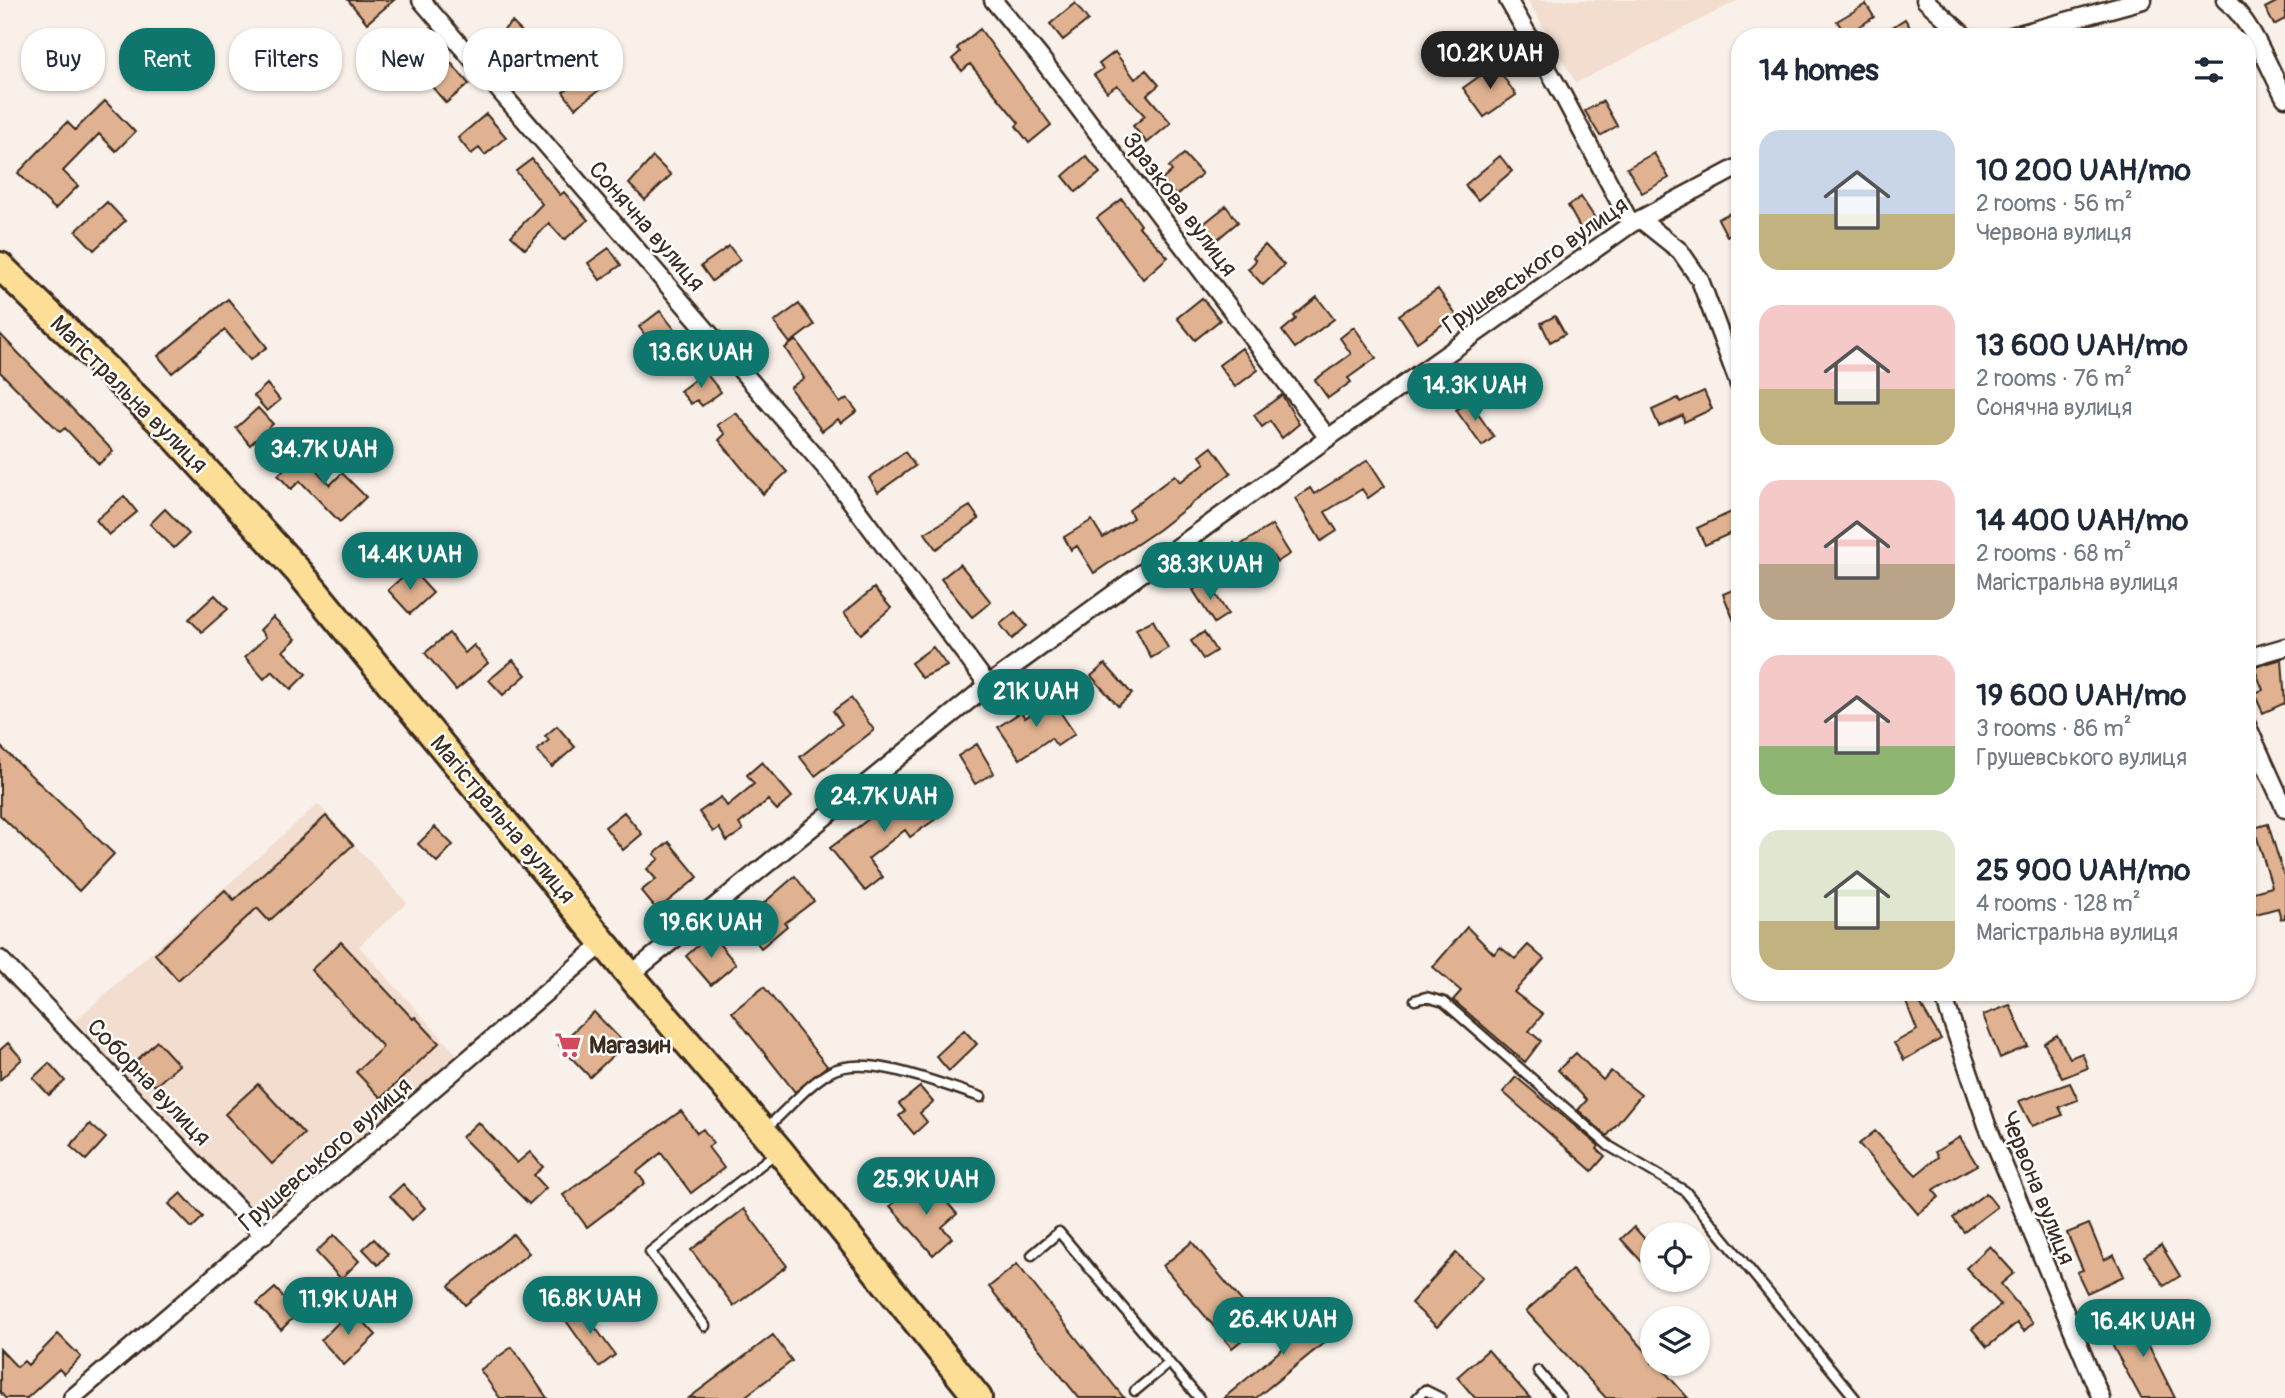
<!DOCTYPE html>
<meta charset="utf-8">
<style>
:root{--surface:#fff;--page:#f2f2f3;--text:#1f2937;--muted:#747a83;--accent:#0f766e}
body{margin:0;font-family:Pangolin,sans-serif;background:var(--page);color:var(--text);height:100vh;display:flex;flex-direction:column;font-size:26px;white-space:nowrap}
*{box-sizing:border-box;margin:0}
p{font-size:23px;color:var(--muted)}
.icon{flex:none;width:38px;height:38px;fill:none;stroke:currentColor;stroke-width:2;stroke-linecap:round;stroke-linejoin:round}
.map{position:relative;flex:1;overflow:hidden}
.details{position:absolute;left:1731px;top:28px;width:525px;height:973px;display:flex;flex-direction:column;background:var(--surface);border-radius:28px;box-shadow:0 2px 5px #0004}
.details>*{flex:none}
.hud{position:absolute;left:21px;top:28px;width:665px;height:63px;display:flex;gap:14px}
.tools{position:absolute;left:1640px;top:1222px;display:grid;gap:14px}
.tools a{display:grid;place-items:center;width:70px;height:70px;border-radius:50%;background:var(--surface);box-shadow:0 2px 5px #0004;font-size:35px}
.price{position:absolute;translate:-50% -60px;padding:0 16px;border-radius:24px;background:var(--accent);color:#fff;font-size:23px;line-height:46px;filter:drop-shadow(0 2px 4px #0008)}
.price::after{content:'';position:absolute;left:50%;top:42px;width:21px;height:16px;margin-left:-10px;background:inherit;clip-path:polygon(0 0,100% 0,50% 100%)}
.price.on{background:#222;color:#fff}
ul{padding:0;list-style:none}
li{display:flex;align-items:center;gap:21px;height:175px;padding:0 28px}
li span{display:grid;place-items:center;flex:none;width:196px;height:140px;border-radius:21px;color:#555}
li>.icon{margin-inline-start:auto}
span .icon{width:84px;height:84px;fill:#fffc;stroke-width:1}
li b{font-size:30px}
h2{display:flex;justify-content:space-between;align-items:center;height:84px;padding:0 28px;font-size:30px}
.tag{padding:0 24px;border-radius:28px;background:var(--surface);box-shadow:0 2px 5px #0004;font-size:24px;line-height:63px}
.tag.on{background:var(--accent);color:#fff}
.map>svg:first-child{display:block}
</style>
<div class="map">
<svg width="2285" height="1398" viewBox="0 0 2285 1398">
<rect width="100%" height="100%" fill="#f9f0e9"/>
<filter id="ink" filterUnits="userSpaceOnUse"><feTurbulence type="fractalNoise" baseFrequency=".0143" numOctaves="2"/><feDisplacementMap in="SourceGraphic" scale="14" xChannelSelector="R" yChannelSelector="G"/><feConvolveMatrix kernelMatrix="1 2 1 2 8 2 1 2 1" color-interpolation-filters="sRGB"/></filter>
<g filter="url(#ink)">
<path fill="#f2ddcf" d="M1528 0H1739L1576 83Z
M318 804 407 903 359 946 460 1058 277 1215 259 1214 244 1203 75 1021Z"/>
<path fill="#e0b291" stroke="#3b2a1e" stroke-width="2" d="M348 0H394L367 23Z
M2280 0H2285V19L2274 25 2265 8Z
M1075 3 1088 20 1063 40 1050 24Z
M1866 4 1874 17 1846 35 1837 21Z
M1905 19 1916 37H1877Z
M512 22 528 38 511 54 495 38Z
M980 29 1051 125 1029 143 1016 126 1019 123 970 64 962 71 952 59 960 52 957 48Z
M417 34 445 68 451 63 469 84 446 103 416 68 406 76 395 63 402 58 396 51Z
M1457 38 1465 50 1434 71 1426 59Z
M1115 52 1135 79 1146 70 1159 85 1147 95 1171 123 1147 143 1133 126 1145 116 1117 85 1107 92 1094 75 1103 69 1099 64Z
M1495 65 1516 95 1484 117 1463 88Z
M591 72 602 88 575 108 563 92Z
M105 101 135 132 116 151 99 134 63 171 78 186 55 209 18 173 67 122 75 130Z
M1603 101 1617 126 1600 136 1585 111Z
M486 114 506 137 485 155 479 148 471 154 458 138Z
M1654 153 1669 178 1642 193 1627 168Z
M1184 154 1202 174 1176 196 1162 180 1172 171 1169 167Z
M1086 156 1100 173 1076 192 1063 176Z
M1500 156 1512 171 1478 200 1465 185Z
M653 157 671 175 645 200 629 184Z
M532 159 560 195 564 192 588 220 564 240 549 223 525 249 511 236 542 204 516 171Z
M1581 197 1597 221 1582 231 1568 206Z
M1122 199 1141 225 1139 227 1168 257 1143 279 1097 218Z
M107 202 125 221 94 250 76 231Z
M1226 206 1238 222 1214 242 1201 226Z
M1740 208V229L1727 236 1718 219Z
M1265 245 1284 265 1263 285 1248 269 1256 261 1253 257Z
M729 246 740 260 712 281 701 266Z
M609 248 621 265 600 280 588 263Z
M1438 289 1456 315 1417 342 1399 315Z
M1317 297 1334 319 1295 348 1282 331 1296 319 1294 316Z
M1202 298 1220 320 1195 340 1177 318Z
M228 299 267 347 250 360 225 330 172 373 158 356Z
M799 304 814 325 790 343 774 322Z
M660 311 680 336 665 348 658 340 652 344 639 327Z
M1555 316 1565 334 1550 342 1541 323Z
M1354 327 1376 358 1348 378 1351 382 1328 398 1315 380 1351 354 1340 338Z
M0 334 113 451 99 464 65 428 60 432 0 372Z
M796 340 840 403 847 398 857 411 841 423 838 419 822 431 790 388 804 378 785 348Z
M1242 348 1258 370 1235 387 1219 365Z
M705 372 721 392 702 406 697 400 691 404 680 391Z
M267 384 280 400 267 411 254 396Z
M1704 391 1712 409 1684 422 1683 415 1659 426 1652 410 1678 398 1680 402Z
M1282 395 1299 424 1282 438 1270 421 1262 427 1254 415Z
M1469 401 1494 437 1482 446 1456 410Z
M258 408 273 424 250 445 236 428Z
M736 413 787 472 763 494 719 440 725 434 717 425Z
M1212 447 1231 473 1158 530 1094 573 1077 546 1071 550 1064 537 1092 520 1103 538 1133 518 1129 510 1175 475 1180 482 1205 463 1200 456Z
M905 452 915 466 878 492 869 478Z
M301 453 330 485 342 473 366 497 340 522 300 481 291 489 278 475Z
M1368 460 1385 486 1368 498 1362 489 1325 512 1337 531 1321 541 1295 498 1310 488 1314 494Z
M124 496 137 512 109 535 96 520Z
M970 506 979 519 936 549 925 533Z
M1740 508V529L1705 545 1697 528Z
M165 509 189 534 174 548 150 524Z
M1272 525 1290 554 1277 562 1270 552 1234 578 1217 555 1234 543 1237 547Z
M423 532 436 546 410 569 397 555Z
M960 564 991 602 972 617 941 579Z
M411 569 433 593 410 614 388 590Z
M1207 581 1228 614 1214 623 1193 590Z
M1740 587V633H1739L1723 594Z
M874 588 891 608 861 634 844 613Z
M215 595 228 609 202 632 189 619Z
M1015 612 1027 626 1012 639 1000 624Z
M273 617 296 639 283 651 306 674 291 689 272 671 264 679 245 657 266 637 260 630Z
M1153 620 1168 648 1151 658 1136 629Z
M1204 632 1216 651 1203 659 1191 641Z
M449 633 465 653 474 645 488 663 456 690 425 653Z
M933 647 947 666 922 678 911 663Z
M2282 659 2285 703 2263 713 2254 693 2263 690 2254 667Z
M513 660 526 675 503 695 489 680Z
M1105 664 1132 694 1118 706 1091 676Z
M851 698 874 730 815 776 800 757 842 724 833 711Z
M1052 700 1075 734 1057 746 1051 738 1020 759 998 727 1021 712 1025 718Z
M557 726 575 747 552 767 537 750 549 740 545 736Z
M977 744 994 773 975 784 958 756Z
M0 746 114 854 79 891 0 815Z
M762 762 792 797 777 810 768 800 739 824 743 830 727 841 719 828 713 832 699 812 721 797 727 806 754 784 747 775Z
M917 783 940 816 910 837 905 830 868 859 883 877 865 891 830 848Z
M624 812 642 834 623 850 605 827Z
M326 816 353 845 269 921 257 908 178 980 155 954 225 890 234 900Z
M2268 824 2285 879V918L2281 919 2278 908 2256 914 2250 893 2272 887 2254 828Z
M435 827 453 845 437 862 418 844Z
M669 842 698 877 657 910 641 891 656 879 647 869 659 859 654 854Z
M795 876 814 901 785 923 787 926 761 948 750 933 758 927 749 916Z
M1467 927 1494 954 1500 947 1515 959 1528 945 1544 959 1514 992 1543 1014 1529 1031 1541 1041 1525 1062 1453 1000 1461 991 1433 967Z
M711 934 736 964 711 985 686 956Z
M341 942 413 1019 415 1017 439 1043 381 1098 356 1072 383 1047 311 970Z
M764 987 827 1066 795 1092 732 1012Z
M1902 992H1913L1941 1039 1904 1060 1894 1043 1917 1030Z
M2010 1005 2028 1046 2000 1058 1983 1015Z
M594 1012 625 1044 590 1077 559 1045Z
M964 1030 977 1044 949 1071 936 1056Z
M2057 1035 2070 1058 2082 1053 2088 1068 2062 1078 2044 1043Z
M157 1041 179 1065 155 1086 134 1063Z
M8 1043 22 1059 0 1080V1050Z
M1576 1053 1603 1080 1611 1071 1641 1095 1607 1136 1578 1110 1587 1100 1558 1070Z
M49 1063 65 1081 49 1095 33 1078Z
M1516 1077 1599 1146 1597 1149 1605 1156 1592 1171 1503 1092Z
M2070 1083 2078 1100 2059 1107 2063 1115 2032 1126 2019 1101Z
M258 1084 304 1134 272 1164 225 1114Z
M920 1087 933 1102 920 1113 927 1122 914 1134 899 1116 905 1111 899 1104Z
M681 1111 697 1133 703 1129 713 1143 708 1147 724 1168 691 1193 661 1153 637 1172 645 1183 587 1227 563 1195Z
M478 1122 517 1163 530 1152 543 1167 534 1175 546 1188 529 1204 462 1137Z
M90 1124 106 1138 86 1160 70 1146Z
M1875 1131 1916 1175 1938 1157 1935 1152 1960 1137 1977 1165 1933 1190 1939 1197 1918 1214 1859 1144Z
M403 1184 425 1208 412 1220 390 1196Z
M934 1187 957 1214 942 1227 952 1238 933 1255 890 1206 909 1189 919 1200Z
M181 1193 203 1217 192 1228 169 1204Z
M1986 1193 1997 1207 1964 1232 1953 1218Z
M744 1209 787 1266 734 1306 691 1250Z
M2089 1224 2104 1260 2114 1255 2124 1276 2087 1293 2077 1272 2083 1270 2067 1233Z
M1634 1227 1652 1247V1273L1621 1239Z
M513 1234 529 1253 465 1305 449 1286Z
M334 1235 359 1261 341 1279 316 1252Z
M374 1239 388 1254 378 1265 363 1249Z
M1192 1242 1261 1324 1232 1348 1163 1266Z
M2161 1245 2180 1276 2164 1286 2144 1256Z
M1990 1246 2014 1273 2001 1284 2033 1323 2024 1331 2017 1323 1987 1347 1972 1329 2001 1305 1966 1268Z
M1456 1253 1483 1277 1437 1327 1411 1303Z
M1017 1264 1124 1398H1079L989 1287Z
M1572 1270 1652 1358V1363H1657L1688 1398H1606L1526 1311Z
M275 1288 298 1313 281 1330 257 1304Z
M580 1306 615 1355 599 1367 564 1318Z
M352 1309 376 1335 344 1365 321 1340Z
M1284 1313 1305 1338 1326 1321 1336 1333 1256 1398H1224L1288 1344 1271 1323Z
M2161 1313 2169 1328 2146 1340 2175 1398H2141L2110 1341Z
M58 1334 81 1357 64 1374 59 1369 27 1398H5L0 1392V1349L17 1367 24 1361 28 1365Z
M773 1335 792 1361 743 1398H689Z
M512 1347 547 1398H500L480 1370Z
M1488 1350 1530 1398H1475L1457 1377Z"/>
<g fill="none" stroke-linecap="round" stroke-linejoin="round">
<g stroke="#3b2a1e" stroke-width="13">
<path id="service" d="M1415 1000 1426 997 1444 1002 1609 1146 1685 1191 1855 1398
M765 1129C785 1112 807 1085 830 1072 867 1052 942 1085 981 1097
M1032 1255 1059 1232 1199 1398
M705 1326 650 1252 777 1152
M1538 1371 1561 1398
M1135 1391 1169 1363
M1417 1398 1425 1390 1441 1398"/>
</g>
<g stroke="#3b2a1e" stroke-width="21">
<path id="minor" d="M421 0 829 472 988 685
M993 0 1040 57 1328 438
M1508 0 1562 94 1631 224
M1925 0 1966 37
M2225 0C2253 22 2268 67 2285 98
M2008 37 2143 0
M1640 219 1680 251 1700 280 1740 387
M2247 658 2285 647
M2247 725 2285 809
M0 959 264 1236
M630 975 988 685 1328 438 1631 224 1740 166
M1942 992 1987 1125 2101 1398
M72 1398 605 942"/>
</g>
<g stroke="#3b2a1e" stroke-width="32">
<path id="primary" d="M0 266 165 426 299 572 630 975 779 1150 978 1398"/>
</g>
<use href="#service" stroke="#fff" stroke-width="8"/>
<use href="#minor" stroke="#fff" stroke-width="16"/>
<use href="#primary" stroke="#fcde96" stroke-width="26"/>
</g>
</g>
<defs>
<g id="supermarket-bare" transform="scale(2.1)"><path d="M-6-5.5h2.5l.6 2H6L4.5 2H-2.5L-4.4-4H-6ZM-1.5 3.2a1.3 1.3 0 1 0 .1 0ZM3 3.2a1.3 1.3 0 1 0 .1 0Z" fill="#d1495b" stroke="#fff" stroke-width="2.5" paint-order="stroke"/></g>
</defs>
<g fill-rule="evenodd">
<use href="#supermarket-bare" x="568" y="1045"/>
</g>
<g text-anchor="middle" stroke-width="5" stroke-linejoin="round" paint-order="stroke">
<g font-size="24" fill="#3b2a1e" stroke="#fff">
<text transform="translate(1180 204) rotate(53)" y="8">Зразкова вулиця</text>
<text transform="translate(647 226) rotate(49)" y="8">Сонячна вулиця</text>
<text transform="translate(1535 265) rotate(-35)" y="8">Грушевського вулиця</text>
<text transform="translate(129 394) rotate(45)" y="8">Магістральна вулиця</text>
<text transform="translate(503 819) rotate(50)" y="8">Магістральна вулиця</text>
<text transform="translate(149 1082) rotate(46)" y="8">Соборна вулиця</text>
<text transform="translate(325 1154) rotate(-41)" y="8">Грушевського вулиця</text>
<text transform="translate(2038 1188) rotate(68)" y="8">Червона вулиця</text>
</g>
<g font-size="24" font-weight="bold" fill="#3b2a1e" stroke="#fff" text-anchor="start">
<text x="589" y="1053">Магазин</text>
</g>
</g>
</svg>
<div class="tools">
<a><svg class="icon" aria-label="locate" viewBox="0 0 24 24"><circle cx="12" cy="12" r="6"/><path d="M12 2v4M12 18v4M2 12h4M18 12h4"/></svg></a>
<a><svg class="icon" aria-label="layers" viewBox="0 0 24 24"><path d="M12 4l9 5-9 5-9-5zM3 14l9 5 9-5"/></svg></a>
</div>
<b class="price on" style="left:1490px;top:91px">10.2K UAH</b>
<b class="price" style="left:701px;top:390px">13.6K UAH</b>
<b class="price" style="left:1475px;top:423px">14.3K UAH</b>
<b class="price" style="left:324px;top:487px">34.7K UAH</b>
<b class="price" style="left:410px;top:592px">14.4K UAH</b>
<b class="price" style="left:1210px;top:602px">38.3K UAH</b>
<b class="price" style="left:1036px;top:729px">21K UAH</b>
<b class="price" style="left:884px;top:834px">24.7K UAH</b>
<b class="price" style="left:711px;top:960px">19.6K UAH</b>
<b class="price" style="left:926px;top:1217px">25.9K UAH</b>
<b class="price" style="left:590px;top:1336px">16.8K UAH</b>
<b class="price" style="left:348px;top:1337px">11.9K UAH</b>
<b class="price" style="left:1283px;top:1357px">26.4K UAH</b>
<b class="price" style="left:2143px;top:1359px">16.4K UAH</b>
<div class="hud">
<a class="tag">Buy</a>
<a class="tag on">Rent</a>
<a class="tag">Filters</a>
<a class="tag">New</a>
<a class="tag">Apartment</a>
</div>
<section class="details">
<h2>14 homes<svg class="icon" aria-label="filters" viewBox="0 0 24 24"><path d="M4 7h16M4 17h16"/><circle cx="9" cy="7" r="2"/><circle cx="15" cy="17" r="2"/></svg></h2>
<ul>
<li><span style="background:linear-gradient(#c9d6e8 60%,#c2b280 0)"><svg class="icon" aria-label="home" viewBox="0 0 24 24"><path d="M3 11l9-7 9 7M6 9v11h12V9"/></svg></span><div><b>10 200 UAH/mo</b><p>2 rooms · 56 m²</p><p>Червона вулиця</p></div></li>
<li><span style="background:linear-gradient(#f6c9c9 60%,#c2b280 0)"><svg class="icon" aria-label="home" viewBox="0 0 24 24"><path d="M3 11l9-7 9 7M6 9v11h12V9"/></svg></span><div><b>13 600 UAH/mo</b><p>2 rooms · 76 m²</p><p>Сонячна вулиця</p></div></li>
<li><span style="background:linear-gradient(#f6c9c9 60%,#b9a48a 0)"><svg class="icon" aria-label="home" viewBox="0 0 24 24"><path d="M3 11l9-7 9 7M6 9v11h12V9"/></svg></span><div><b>14 400 UAH/mo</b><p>2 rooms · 68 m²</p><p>Магістральна вулиця</p></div></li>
<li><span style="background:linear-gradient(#f6c9c9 65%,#8fb573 0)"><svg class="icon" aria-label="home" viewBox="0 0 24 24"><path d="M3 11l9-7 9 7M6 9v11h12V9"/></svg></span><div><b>19 600 UAH/mo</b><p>3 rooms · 86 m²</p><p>Грушевського вулиця</p></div></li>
<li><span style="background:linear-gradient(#dfe7d0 65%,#c2b280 0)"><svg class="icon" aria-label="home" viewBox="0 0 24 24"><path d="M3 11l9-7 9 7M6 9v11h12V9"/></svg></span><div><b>25 900 UAH/mo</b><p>4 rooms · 128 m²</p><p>Магістральна вулиця</p></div></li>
</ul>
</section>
</div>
